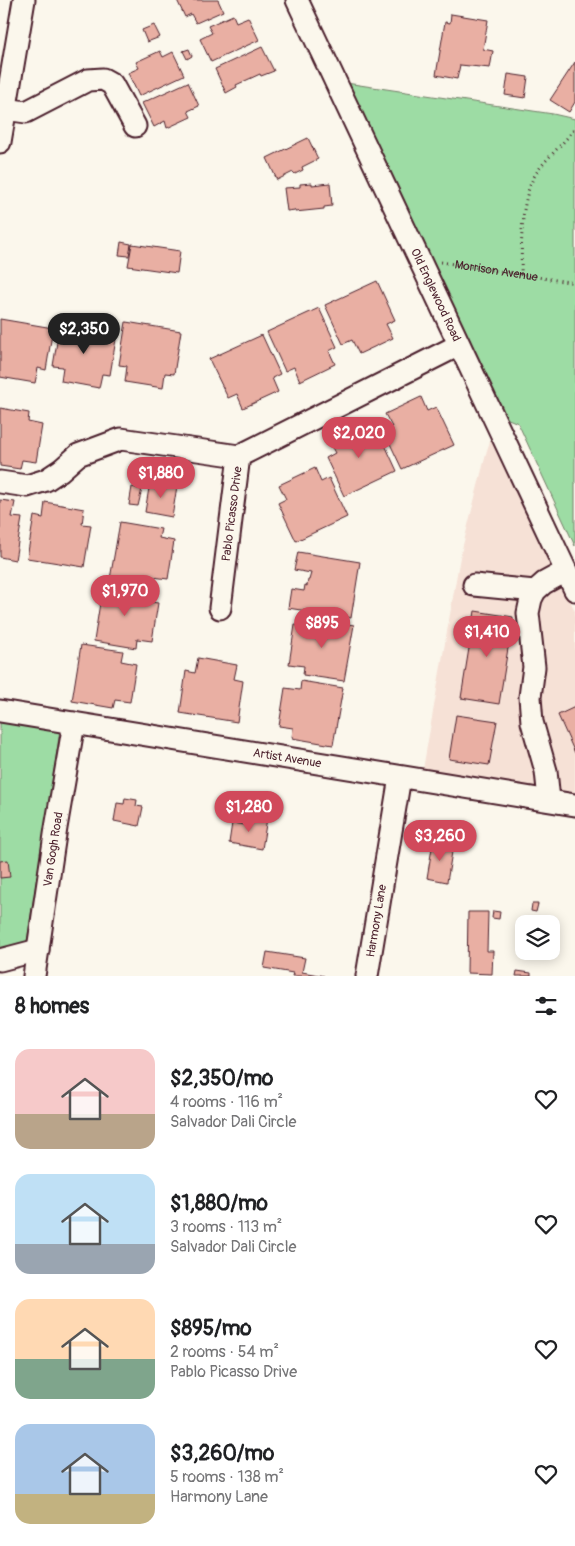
<!DOCTYPE html>
<meta charset="utf-8">
<style>
:root{--surface:#fff;--page:#f2f2f2;--text:#202124;--muted:#757577;--accent:#d1495b}
body{margin:0;font-family:Pangolin,sans-serif;background:var(--page);color:var(--text);height:100vh;display:flex;flex-direction:column;font-size:19px;white-space:nowrap}
*{box-sizing:border-box;margin:0}
p{font-size:16px;color:var(--muted)}
.icon{flex:none;width:28px;height:28px;fill:none;stroke:currentColor;stroke-width:2;stroke-linecap:round;stroke-linejoin:round}
.map{position:relative;height:976px;overflow:hidden}
.sheet{display:flex;flex-direction:column;background:var(--surface);flex:1}
.sheet>*{flex:none}
.controls{position:absolute;left:515px;top:915px;display:grid;gap:10px}
.controls a{display:grid;place-items:center;width:45px;height:45px;border-radius:10px;background:var(--surface);box-shadow:0 2px 12px #0003;font-size:25px}
.price{position:absolute;translate:-50% -42px;padding:0 11px;border-radius:18px;background:var(--accent);color:#fff;font-size:16px;line-height:32px;filter:drop-shadow(0 1px 2px #0008)}
.price::after{content:'';position:absolute;left:50%;top:30px;width:15px;height:11px;margin-left:-8px;background:inherit;clip-path:polygon(0 0,100% 0,50% 100%)}
.price.selected{background:#222;color:#fff}
ul{padding:0;list-style:none}
li{display:flex;align-items:center;gap:15px;height:125px;padding:0 15px}
li span{display:grid;place-items:center;flex:none;width:140px;height:100px;border-radius:15px;color:#555}
li>.icon{margin-inline-start:auto}
span .icon{width:60px;height:60px;fill:#fffc;stroke-width:1}
li b{font-size:21px}
h2{display:flex;justify-content:space-between;align-items:center;height:60px;padding:0 15px;font-size:21px}
.map>svg:first-child{display:block}
</style>
<div class="map">
<svg width="575" height="976" viewBox="0 0 575 976">
<rect width="100%" height="100%" fill="#fbf7ec"/>
<filter id="ink" filterUnits="userSpaceOnUse"><feTurbulence type="fractalNoise" baseFrequency=".02" numOctaves="2"/><feDisplacementMap in="SourceGraphic" scale="10" xChannelSelector="R" yChannelSelector="G"/><feConvolveMatrix kernelMatrix="1 2 1 2 8 2 1 2 1" color-interpolation-filters="sRGB"/></filter>
<g filter="url(#ink)">
<path fill="#f6e1d6" d="M492 436 575 611V801L422 775 460 557 487 450Z"/>
<path fill="#9ddca4" stroke="#747e68" d="M346 83 553 114 575 119V546L518 423 506 418 490 389Z
M0 706 62 714C52 792 37 871 26 949L0 969Z"/>
<path fill="#e9afa3" stroke="#4a1f2b" d="M177 0H218L223 11 196 23 191 14 185 17Z
M451 14 488 20 483 49 493 51 490 68 460 65 457 79 436 75 445 22 450 23Z
M233 15 236 22 248 17 259 40 211 62 200 39 212 33 208 26Z
M154 25 160 37 147 42 142 30Z
M262 47 274 71 261 76 260 74 236 85 237 87 226 93 215 69Z
M189 49 192 56 187 59 183 51Z
M160 51 163 57 173 52 184 75 139 96 128 73 139 68 136 62Z
M575 62V102L569 112 550 100Z
M508 74 528 77 525 98 505 95Z
M188 82 199 106 188 111 191 117 167 128 165 121 154 127 142 103Z
M308 138 318 159 302 167 303 170 295 174 293 172 277 180 267 158Z
M312 183V185L330 183 332 206 324 207V209L295 212V210L287 211 284 188 300 187V184Z
M121 242 131 244 129 256 119 255Z
M132 244 180 251 177 273 128 266Z
M377 281 395 320 386 324 393 338 359 354 352 340 343 344 325 305Z
M319 308 337 347 329 351 335 364 300 381 294 367 285 371 267 332Z
M0 319 53 328 46 370 38 368 35 383 0 377Z
M126 322 181 331 174 374 165 373 163 388 125 382 127 366 119 365Z
M60 324 117 333 110 375 102 374 99 388 61 381 63 367 53 366Z
M262 335 280 374 272 378 278 392 243 408 237 394 228 398 209 359Z
M421 397 427 411 436 407 454 445 402 469 384 431 392 427 385 414Z
M0 408 29 413 28 422 42 425 36 462 22 460 20 469 0 466Z
M364 424 370 436 379 432 397 471 344 496 326 458 335 453 328 440Z
M315 468 321 482 329 478 347 517 296 541 278 503 286 499 279 485Z
M150 482 177 486 172 517 145 512Z
M132 487 142 489 138 506 129 505Z
M0 500 15 502 12 517 22 518 15 560 0 557Z
M45 502 84 509 82 524 91 525 84 567 27 558 34 516 43 518Z
M120 522 161 529 159 538 174 541 168 579 153 577 151 586 110 579Z
M298 552 360 562 351 618 288 608 291 589 304 591 305 585 307 586 308 580H309L311 573 294 570Z
M103 584 145 591 144 601 158 603 152 641 137 639 136 648 94 641Z
M475 611 513 617 499 704 461 698Z
M312 618 354 625 344 681 303 675 304 666 289 664 295 625 311 627Z
M81 645 123 651 121 661 136 664 130 702 115 700 113 708 72 701Z
M198 658 237 665 234 679 243 681 237 722 180 713 186 671 195 673Z
M301 681 343 688 333 745 292 738 293 728 279 726 285 688 300 690Z
M575 707V753L558 715Z
M456 715 497 721 489 765 449 759Z
M125 798 137 800 136 806 143 807 139 826 114 821 117 803 124 804Z
M248 815 267 818 262 849 229 843 232 823 246 825Z
M433 842 453 846 447 882 427 878Z
M8 860 10 877 0 878V861Z
M532 904H538L536 912 531 911Z
M493 911 500 912 499 919 492 918Z
M468 912H488L487 951H493L492 974 467 973Z
M267 952 305 958 302 972 324 976H292L293 973 264 968Z
M517 971 531 973V976H516Z"/>
<g fill="none" stroke-linecap="round" stroke-linejoin="round">
<g stroke="#4a1f2b" stroke-width="25">
<g id="minor">
<path id="s2" d="M297 0 575 590"/>
<path d="M5 109 26 112 88 80 103 79 112 84 135 126"/>
<path d="M0 142 24 0"/>
<path d="M0 482 27 486 46 480 61 470 78 455 121 439 239 456"/>
<path d="M474 585 535 591"/>
<path id="s3" d="M220 608 239 456 459 345"/>
<path id="s4" d="M0 711 575 805"/>
<path d="M549 800 546 771 532 722 530 697 534 667 528 613 531 599 535 591 544 583 566 571"/>
<path d="M0 960 38 950"/>
<path id="s5" d="M34 976 56 828 74 723"/>
<path id="s6" d="M367 976 400 777"/>
</g>
</g>
<g stroke="#4a1f2b" stroke-width="3" stroke-dasharray="1 4" stroke-linecap="butt">
<path id="s1" d="M441 262 575 283"/>
<path d="M521 275C522 243 519 195 539 169 550 155 564 143 575 128"/>
</g>
<use href="#minor" stroke="#fbf7ec" stroke-width="21"/>
</g>
</g>
<g text-anchor="middle" stroke-width="4" stroke-linejoin="round" paint-order="stroke">
<g font-size="12" fill="#4a1f2b" stroke="#fbf7ec">
<text dy="4" stroke="none"><textPath href="#s1" startOffset="56">Morrison Avenue</textPath></text>
<text dy="4" stroke="none"><textPath href="#s2" startOffset="326">Old Englewood Road</textPath></text>
<text dy="4" stroke="none"><textPath href="#s3" startOffset="95">Pablo Picasso Drive</textPath></text>
<text dy="4" stroke="none"><textPath href="#s4" startOffset="291">Artist Avenue</textPath></text>
<text dy="4" stroke="none"><textPath href="#s5" startOffset="128">Van Gogh Road</textPath></text>
<text dy="4" stroke="none"><textPath href="#s6" startOffset="56">Harmony Lane</textPath></text>
</g>
</g>
</svg>
<div class="controls">
<a><svg class="icon" aria-label="layers" viewBox="0 0 24 24"><path d="M12 4l9 5-9 5-9-5zM3 14l9 5 9-5"/></svg></a>
</div>
<b class="price selected" style="left:84px;top:355px">$2,350</b>
<b class="price" style="left:359px;top:459px">$2,020</b>
<b class="price" style="left:161px;top:499px">$1,880</b>
<b class="price" style="left:125px;top:617px">$1,970</b>
<b class="price" style="left:322px;top:649px">$895</b>
<b class="price" style="left:487px;top:658px">$1,410</b>
<b class="price" style="left:249px;top:833px">$1,280</b>
<b class="price" style="left:440px;top:862px">$3,260</b>
</div>
<section class="sheet">
<h2>8 homes<svg class="icon" aria-label="filters" viewBox="0 0 24 24"><path d="M4 7h16M4 17h16"/><circle cx="9" cy="7" r="2"/><circle cx="15" cy="17" r="2"/></svg></h2>
<ul>
<li><span style="background:linear-gradient(#f6c9c9 65%,#b9a48a 0)"><svg class="icon" aria-label="home" viewBox="0 0 24 24"><path d="M3 11l9-7 9 7M6 9v11h12V9"/></svg></span><div><b>$2,350/mo</b><p>4 rooms · 116 m²</p><p>Salvador Dali Circle</p></div><svg class="icon" aria-label="heart" viewBox="0 0 24 24"><path d="M12 20l-8-8c-3-5 5-10 8-4 3-6 11-1 8 4z"/></svg></li>
<li><span style="background:linear-gradient(#bfe0f5 70%,#9aa5b1 0)"><svg class="icon" aria-label="home" viewBox="0 0 24 24"><path d="M3 11l9-7 9 7M6 9v11h12V9"/></svg></span><div><b>$1,880/mo</b><p>3 rooms · 113 m²</p><p>Salvador Dali Circle</p></div><svg class="icon" aria-label="heart" viewBox="0 0 24 24"><path d="M12 20l-8-8c-3-5 5-10 8-4 3-6 11-1 8 4z"/></svg></li>
<li><span style="background:linear-gradient(#ffd9b3 60%,#7fa58c 0)"><svg class="icon" aria-label="home" viewBox="0 0 24 24"><path d="M3 11l9-7 9 7M6 9v11h12V9"/></svg></span><div><b>$895/mo</b><p>2 rooms · 54 m²</p><p>Pablo Picasso Drive</p></div><svg class="icon" aria-label="heart" viewBox="0 0 24 24"><path d="M12 20l-8-8c-3-5 5-10 8-4 3-6 11-1 8 4z"/></svg></li>
<li><span style="background:linear-gradient(#a9c7e8 70%,#c2b280 0)"><svg class="icon" aria-label="home" viewBox="0 0 24 24"><path d="M3 11l9-7 9 7M6 9v11h12V9"/></svg></span><div><b>$3,260/mo</b><p>5 rooms · 138 m²</p><p>Harmony Lane</p></div><svg class="icon" aria-label="heart" viewBox="0 0 24 24"><path d="M12 20l-8-8c-3-5 5-10 8-4 3-6 11-1 8 4z"/></svg></li>
</ul>
</section>
